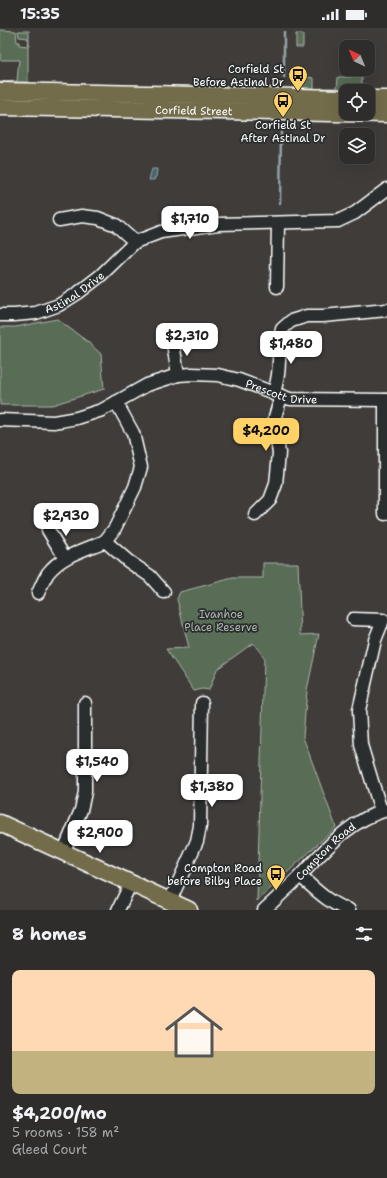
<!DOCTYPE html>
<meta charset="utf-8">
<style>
:root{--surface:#2f2d2c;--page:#373534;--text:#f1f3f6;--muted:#a7a8a9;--line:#4a4948;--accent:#ffd166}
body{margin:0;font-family:"Shantell Sans",sans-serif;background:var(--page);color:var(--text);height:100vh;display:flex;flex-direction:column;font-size:15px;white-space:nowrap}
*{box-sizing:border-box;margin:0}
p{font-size:13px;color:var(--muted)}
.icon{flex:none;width:22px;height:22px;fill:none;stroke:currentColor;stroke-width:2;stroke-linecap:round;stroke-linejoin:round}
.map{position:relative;height:882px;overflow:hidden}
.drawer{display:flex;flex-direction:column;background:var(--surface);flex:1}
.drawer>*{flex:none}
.needle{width:26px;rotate:316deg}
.buttons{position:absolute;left:339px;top:12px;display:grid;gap:8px}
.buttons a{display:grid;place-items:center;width:36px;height:36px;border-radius:8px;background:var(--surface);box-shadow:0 4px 16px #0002,0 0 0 1px var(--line);font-size:20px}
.price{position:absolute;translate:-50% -34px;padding:0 9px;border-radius:8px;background:#fff;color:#222;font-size:13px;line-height:26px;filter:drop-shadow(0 1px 2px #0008)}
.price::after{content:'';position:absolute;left:50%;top:24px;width:12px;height:9px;margin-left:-6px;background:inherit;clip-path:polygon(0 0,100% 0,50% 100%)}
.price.active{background:var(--accent);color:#111}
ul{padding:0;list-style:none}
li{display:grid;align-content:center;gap:8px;height:212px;padding:0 12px}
li span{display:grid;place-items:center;height:124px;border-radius:8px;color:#555}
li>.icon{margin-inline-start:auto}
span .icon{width:72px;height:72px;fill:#fffc;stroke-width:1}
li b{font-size:17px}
h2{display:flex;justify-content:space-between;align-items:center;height:48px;padding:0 12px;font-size:17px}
.status{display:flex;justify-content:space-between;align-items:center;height:28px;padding:0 20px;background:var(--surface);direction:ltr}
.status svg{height:11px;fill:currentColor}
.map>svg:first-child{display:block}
</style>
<div class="status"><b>15:35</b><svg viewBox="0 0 49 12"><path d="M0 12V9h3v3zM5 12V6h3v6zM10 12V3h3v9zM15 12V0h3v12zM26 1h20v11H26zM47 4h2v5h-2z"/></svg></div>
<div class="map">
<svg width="387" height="882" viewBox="0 0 387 882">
<rect width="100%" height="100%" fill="#3f3c3a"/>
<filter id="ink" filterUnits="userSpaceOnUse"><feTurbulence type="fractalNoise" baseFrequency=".025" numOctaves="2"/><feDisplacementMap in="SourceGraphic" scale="8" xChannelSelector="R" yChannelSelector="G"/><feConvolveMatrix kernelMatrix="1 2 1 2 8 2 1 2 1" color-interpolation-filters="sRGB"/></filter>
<g filter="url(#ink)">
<path fill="#596c56" stroke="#acb6aa" d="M0 2 16 3 17 14H19V17L28 18V54H0L17 53 19 32H0Z
M18 3H29V17L27 16 28 10 19 9Z
M296 6H303V19H296Z
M296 46 299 55V48L314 50V60H294L295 58Z
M351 48H362V62L322 61V59L324 60H337L338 49H351Z
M57 291 88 314 101 326 104 361 52 377H0V299H16Z
M263 535H298L301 607 319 606 307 662 303 709 336 799 257 873 264 629 253 615 217 641 209 662 202 661 194 663 166 621 189 620 177 571 180 564 233 550H263Z"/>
<path fill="#49666d" stroke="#92a3a7" d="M152 141H157L156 149 154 150 155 151 154 152H149Z"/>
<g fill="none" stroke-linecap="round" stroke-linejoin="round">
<path stroke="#92a3a7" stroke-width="2.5" d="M284 4V50
M280 176 281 104"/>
<g stroke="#fff" stroke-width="15">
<g id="minor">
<path d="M59 192 82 188 98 190 116 197 135 214"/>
<path d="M277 259 278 195"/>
<path id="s1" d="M0 287H14L36 285 59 277 78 265 100 248 135 214 161 204 218 196 338 193 355 185 387 161"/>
<path d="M173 315 178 347"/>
<path d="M273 366C282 345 277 322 282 301L291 293 307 288H323L387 282"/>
<path d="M385 372V486"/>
<path d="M116 374 133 405 141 439 135 459 115 500 105 513 128 533 150 548 164 564"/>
<path id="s2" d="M0 392 54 394 77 390 102 382 147 357 178 347 192 346 218 347 239 352 290 371 387 372"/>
<path d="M255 487 270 472 276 456 279 425 275 400V389L281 369"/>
<path d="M48 502 65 530"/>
<path d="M38 565C41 559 44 551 48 545 62 527 85 522 105 513"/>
<path d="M353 591 383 592 375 612 359 682 361 717 381 783"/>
<path d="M63 825 81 782 85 764V675"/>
<path d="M300 848C315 861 329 876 349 882"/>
<path d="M170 873 197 813 200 798 202 675"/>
<path d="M118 882 131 855"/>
<path id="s3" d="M264 882C276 871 288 860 300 848 326 821 349 792 387 782"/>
</g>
</g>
<g stroke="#fff" stroke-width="19">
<g id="major">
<path d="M0 63 346 70"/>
<path d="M368 71H387"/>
<path id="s4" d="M0 79 387 86"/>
<path d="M0 795 189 882"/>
</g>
</g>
<use href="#minor" stroke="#2a2d2e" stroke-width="12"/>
<use href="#major" stroke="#736c4b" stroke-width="16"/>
</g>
</g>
<defs>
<g id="bus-pin" transform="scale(1)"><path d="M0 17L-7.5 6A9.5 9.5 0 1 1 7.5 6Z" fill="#ffd166" stroke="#2a2d2e"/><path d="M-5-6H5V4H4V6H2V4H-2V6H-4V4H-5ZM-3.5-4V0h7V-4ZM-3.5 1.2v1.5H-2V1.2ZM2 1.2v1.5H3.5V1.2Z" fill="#111"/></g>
</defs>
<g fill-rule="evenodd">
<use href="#bus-pin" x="298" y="47"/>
<use href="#bus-pin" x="283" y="73"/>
<use href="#bus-pin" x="276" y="846"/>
</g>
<g text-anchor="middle" stroke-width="3.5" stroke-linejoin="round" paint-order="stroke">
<g font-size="11" fill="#fff" stroke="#2a2d2e" text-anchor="end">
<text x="284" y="45">Corfield St<tspan x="284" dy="13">Before Astinal Dr</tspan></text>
<text x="283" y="101" text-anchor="middle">Corfield St<tspan x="283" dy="13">After Astinal Dr</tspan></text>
<text x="262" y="844">Compton Road<tspan x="262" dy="13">before Bilby Place</tspan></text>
</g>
<g font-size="11" fill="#fff" stroke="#2a2d2e">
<text dy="4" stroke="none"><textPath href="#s4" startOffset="194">Corfield Street</textPath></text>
<text dy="4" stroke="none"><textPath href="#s1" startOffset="80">Astinal Drive</textPath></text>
<text dy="4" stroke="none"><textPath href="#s2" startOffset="294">Prescott Drive</textPath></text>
<text dy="4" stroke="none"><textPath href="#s3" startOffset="85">Compton Road</textPath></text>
</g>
<g font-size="11" fill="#acb6aa" stroke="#2a2d2e">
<text x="221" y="590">Ivanhoe<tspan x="221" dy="13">Place Reserve</tspan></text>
</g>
</g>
</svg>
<div class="buttons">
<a><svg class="needle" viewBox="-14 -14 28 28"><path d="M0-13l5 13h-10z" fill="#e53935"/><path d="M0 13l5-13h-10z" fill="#a7a8a9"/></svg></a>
<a><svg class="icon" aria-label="locate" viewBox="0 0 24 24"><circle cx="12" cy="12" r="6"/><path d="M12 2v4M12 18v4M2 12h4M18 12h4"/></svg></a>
<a><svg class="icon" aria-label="layers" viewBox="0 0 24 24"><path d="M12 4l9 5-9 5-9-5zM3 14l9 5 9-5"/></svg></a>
</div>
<b class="price" style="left:190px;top:212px">$1,710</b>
<b class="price" style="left:187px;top:329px">$2,310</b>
<b class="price" style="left:291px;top:337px">$1,480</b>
<b class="price active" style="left:266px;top:424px">$4,200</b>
<b class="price" style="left:66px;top:509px">$2,930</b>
<b class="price" style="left:97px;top:755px">$1,540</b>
<b class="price" style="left:212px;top:780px">$1,380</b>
<b class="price" style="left:100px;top:826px">$2,900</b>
</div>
<section class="drawer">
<h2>8 homes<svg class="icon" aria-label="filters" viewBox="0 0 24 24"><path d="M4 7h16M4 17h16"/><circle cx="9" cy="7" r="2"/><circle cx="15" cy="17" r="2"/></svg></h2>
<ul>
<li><span style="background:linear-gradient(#ffd9b3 65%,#c2b280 0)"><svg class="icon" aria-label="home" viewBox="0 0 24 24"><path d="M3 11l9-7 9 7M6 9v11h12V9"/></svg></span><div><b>$4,200/mo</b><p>5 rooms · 158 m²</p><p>Gleed Court</p></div></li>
</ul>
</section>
